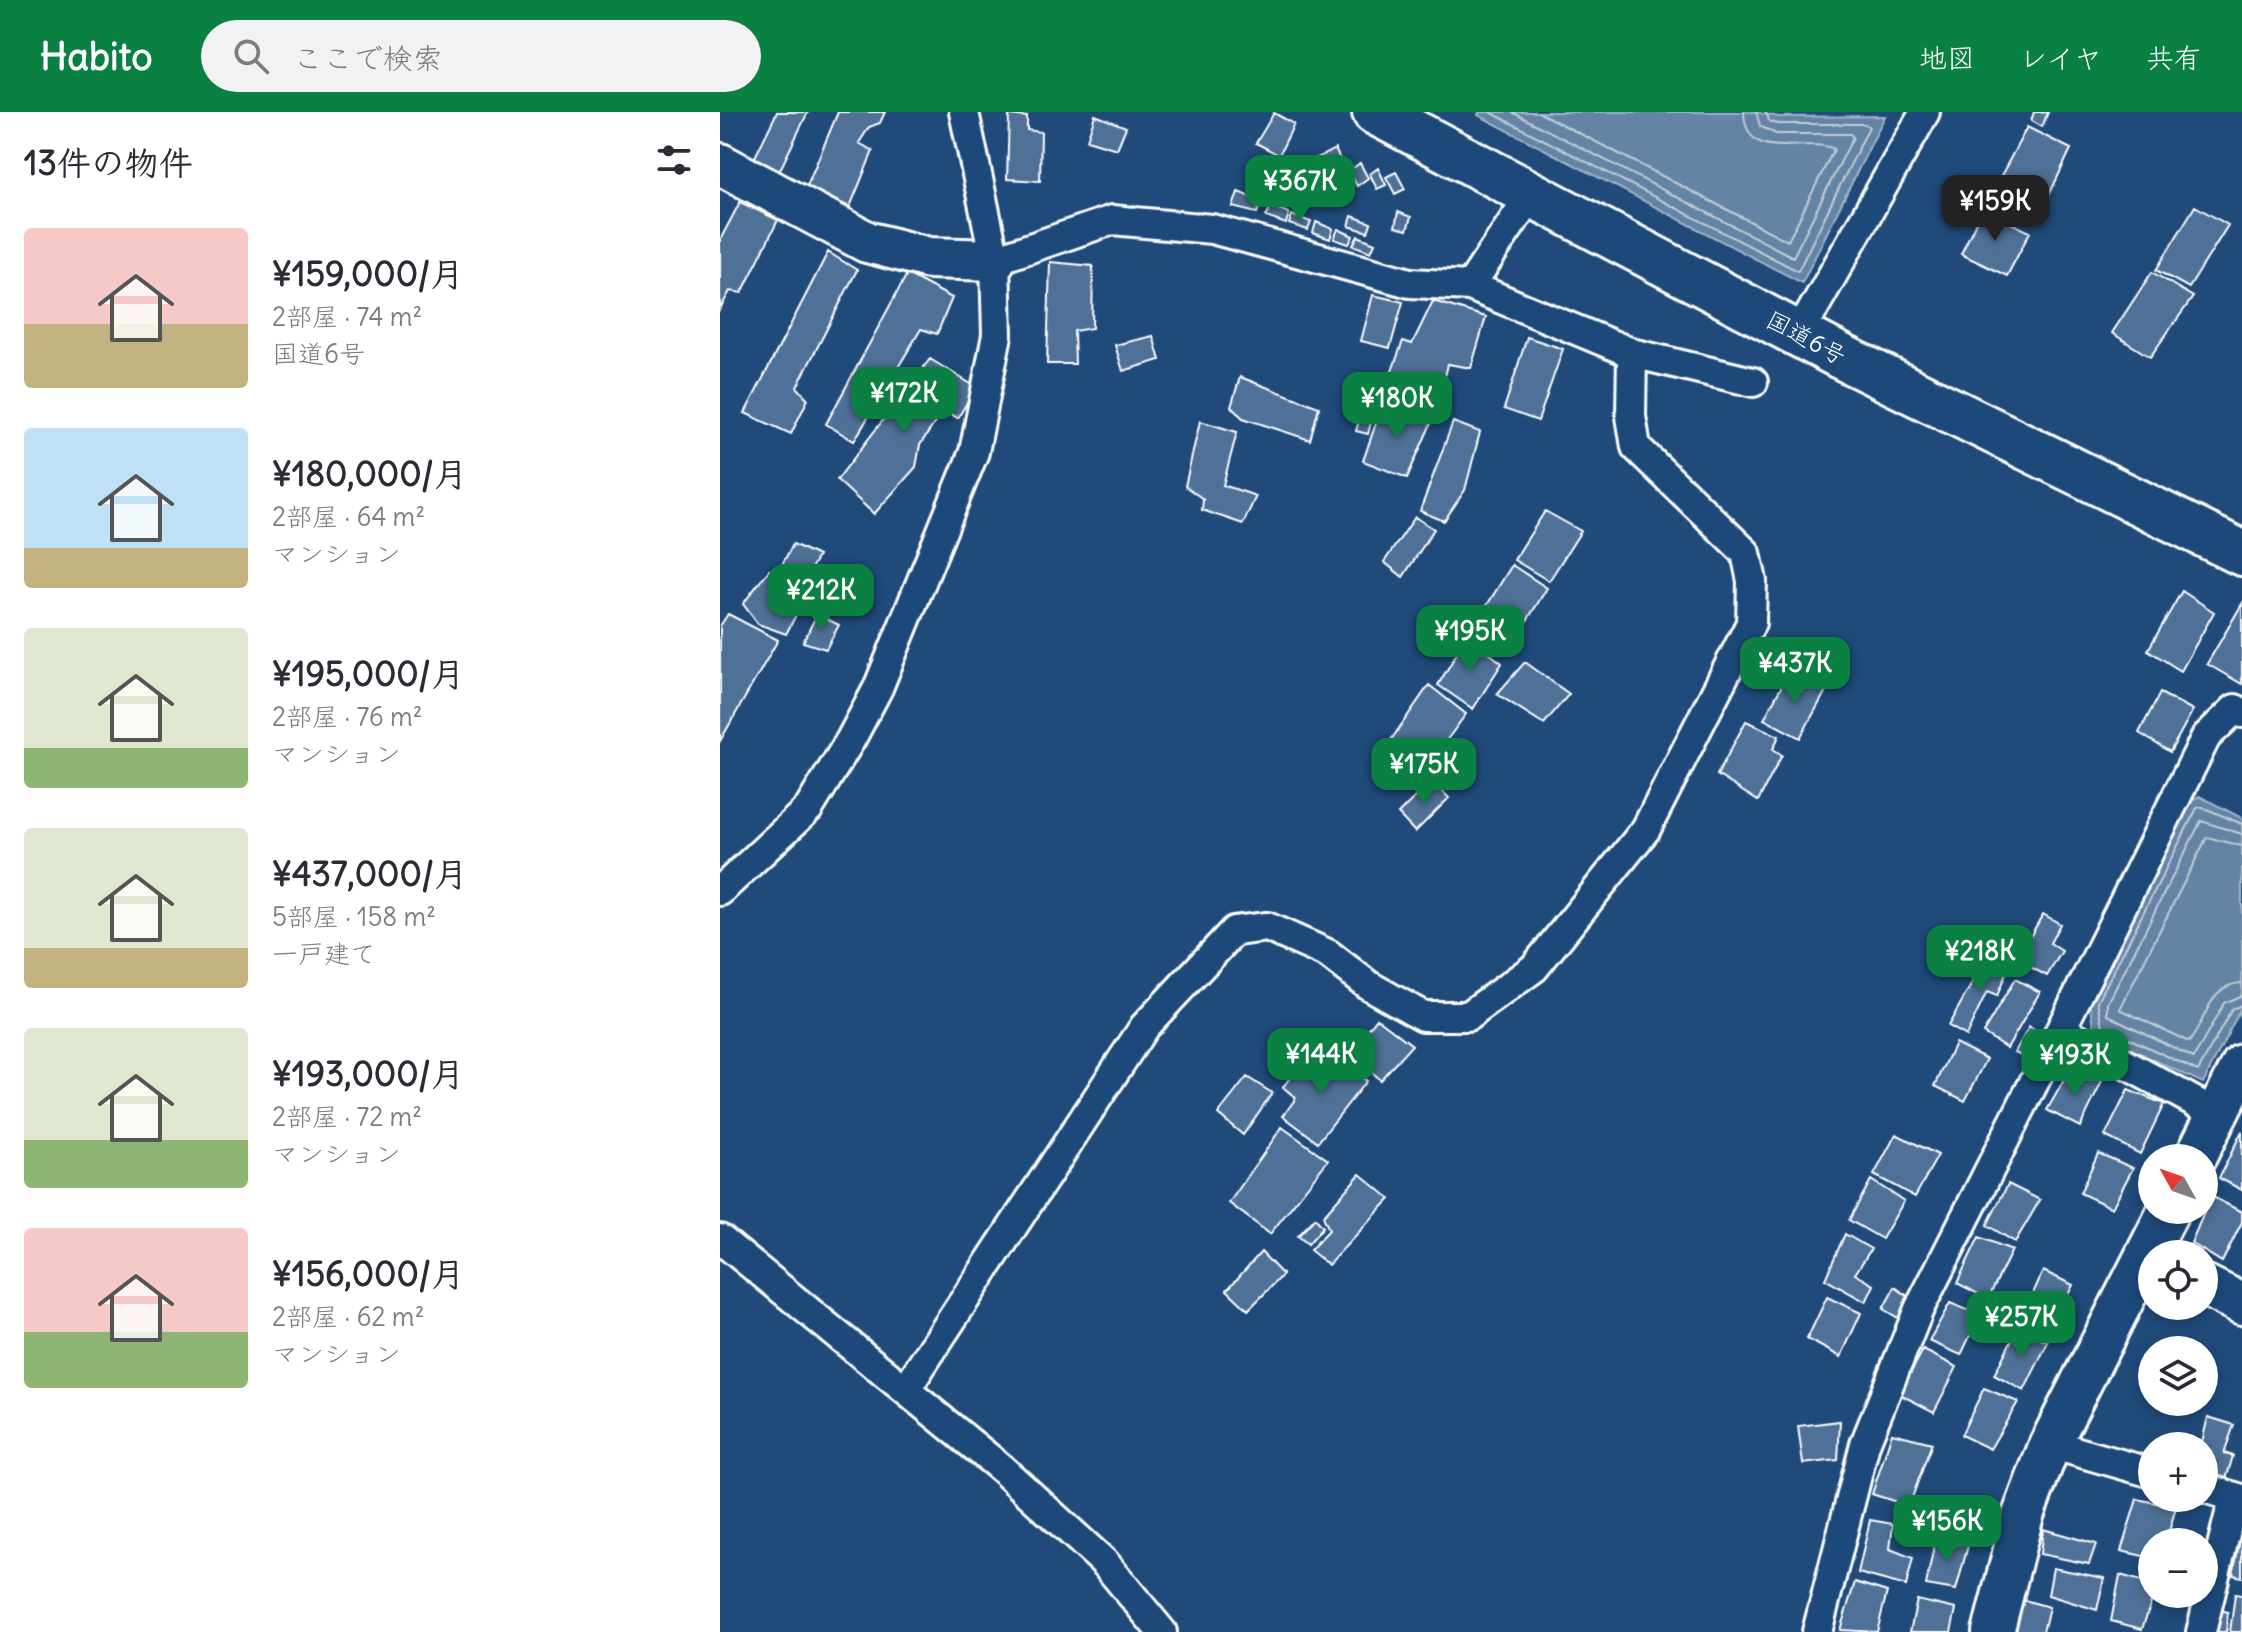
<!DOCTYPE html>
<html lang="ja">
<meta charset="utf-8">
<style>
:root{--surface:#fff;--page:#f2f2f3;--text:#2b2b33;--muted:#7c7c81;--accent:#0b8043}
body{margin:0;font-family:Delius,"Klee One",sans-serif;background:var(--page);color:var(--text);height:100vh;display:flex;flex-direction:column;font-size:30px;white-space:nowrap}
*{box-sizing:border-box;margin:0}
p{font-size:26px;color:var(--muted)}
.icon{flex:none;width:44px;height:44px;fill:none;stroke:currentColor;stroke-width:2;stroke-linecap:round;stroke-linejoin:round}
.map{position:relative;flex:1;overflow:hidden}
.side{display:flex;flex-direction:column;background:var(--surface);width:720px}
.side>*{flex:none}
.needle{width:52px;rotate:310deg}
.buttons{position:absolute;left:1418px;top:1032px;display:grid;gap:16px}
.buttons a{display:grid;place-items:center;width:80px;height:80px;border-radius:50%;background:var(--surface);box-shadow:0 4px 12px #0003;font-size:40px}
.price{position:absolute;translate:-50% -68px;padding:0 18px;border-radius:16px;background:var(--accent);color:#fff;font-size:26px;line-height:52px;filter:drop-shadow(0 2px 4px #0008)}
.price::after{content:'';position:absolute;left:50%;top:48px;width:24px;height:18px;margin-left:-12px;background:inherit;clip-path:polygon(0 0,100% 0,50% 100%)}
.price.active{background:#222;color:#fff}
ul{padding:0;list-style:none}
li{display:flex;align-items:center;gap:24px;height:200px;padding:0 24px}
li span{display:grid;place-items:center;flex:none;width:224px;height:160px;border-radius:8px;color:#555}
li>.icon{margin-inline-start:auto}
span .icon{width:96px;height:96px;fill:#fffc;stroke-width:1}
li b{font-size:34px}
h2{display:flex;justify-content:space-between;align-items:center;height:96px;padding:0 24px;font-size:34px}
header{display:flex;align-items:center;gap:48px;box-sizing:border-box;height:112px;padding:0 40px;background:var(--accent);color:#fff}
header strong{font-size:38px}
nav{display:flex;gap:44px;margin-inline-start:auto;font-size:28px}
.search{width:560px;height:72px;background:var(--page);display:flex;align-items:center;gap:20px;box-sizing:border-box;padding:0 28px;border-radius:44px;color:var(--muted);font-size:30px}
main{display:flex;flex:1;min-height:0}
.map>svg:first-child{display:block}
</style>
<header>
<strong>Habito</strong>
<div class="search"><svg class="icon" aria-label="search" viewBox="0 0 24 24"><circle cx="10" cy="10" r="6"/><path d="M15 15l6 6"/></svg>ここで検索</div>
<nav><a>地図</a><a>レイヤ</a><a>共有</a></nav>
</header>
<main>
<section class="side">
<h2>13件の物件<svg class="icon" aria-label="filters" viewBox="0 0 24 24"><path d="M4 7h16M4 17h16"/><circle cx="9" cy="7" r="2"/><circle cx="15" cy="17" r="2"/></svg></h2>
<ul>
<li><span style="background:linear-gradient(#f6c9c9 60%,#c2b280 0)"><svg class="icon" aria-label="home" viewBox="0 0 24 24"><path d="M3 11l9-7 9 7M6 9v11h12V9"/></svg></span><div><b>¥159,000/月</b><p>2部屋 · 74 m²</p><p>国道6号</p></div></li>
<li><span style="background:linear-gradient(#bfe0f5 75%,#c2b280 0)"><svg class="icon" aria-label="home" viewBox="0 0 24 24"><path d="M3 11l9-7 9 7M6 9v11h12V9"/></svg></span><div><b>¥180,000/月</b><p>2部屋 · 64 m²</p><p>マンション</p></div></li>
<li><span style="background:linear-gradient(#dfe7d0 75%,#8fb573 0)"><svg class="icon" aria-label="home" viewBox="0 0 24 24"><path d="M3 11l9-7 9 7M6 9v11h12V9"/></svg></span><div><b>¥195,000/月</b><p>2部屋 · 76 m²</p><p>マンション</p></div></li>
<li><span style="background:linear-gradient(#dfe7d0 75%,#c2b280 0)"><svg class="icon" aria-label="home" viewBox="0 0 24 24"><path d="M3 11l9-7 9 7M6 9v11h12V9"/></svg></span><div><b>¥437,000/月</b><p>5部屋 · 158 m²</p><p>一戸建て</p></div></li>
<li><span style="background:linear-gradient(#dfe7d0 70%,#8fb573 0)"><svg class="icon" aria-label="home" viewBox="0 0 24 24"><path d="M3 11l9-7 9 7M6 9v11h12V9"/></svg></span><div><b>¥193,000/月</b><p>2部屋 · 72 m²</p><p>マンション</p></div></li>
<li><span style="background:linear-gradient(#f6c9c9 65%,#8fb573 0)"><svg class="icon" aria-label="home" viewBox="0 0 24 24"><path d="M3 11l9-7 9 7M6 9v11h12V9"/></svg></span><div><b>¥156,000/月</b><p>2部屋 · 62 m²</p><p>マンション</p></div></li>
</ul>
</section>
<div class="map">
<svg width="1522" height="1520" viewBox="0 0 1522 1520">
<rect width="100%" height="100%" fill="#1f4a7a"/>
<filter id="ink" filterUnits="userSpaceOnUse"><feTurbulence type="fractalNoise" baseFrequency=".0125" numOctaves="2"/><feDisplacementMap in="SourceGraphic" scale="16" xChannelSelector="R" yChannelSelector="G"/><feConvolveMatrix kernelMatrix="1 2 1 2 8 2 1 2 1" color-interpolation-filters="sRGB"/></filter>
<g filter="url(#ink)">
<path fill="#6583a4" stroke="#a3b5c8" stroke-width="2" d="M759 0H1035L1059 5 1165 4 1082 171 758 3Z
M1479 684 1522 706V894L1483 971 1375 920 1370 888 1471 690Z"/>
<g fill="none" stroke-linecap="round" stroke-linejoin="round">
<path stroke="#c1cddb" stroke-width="2" d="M770 0 1078 159 1149 15 1145 12H1058L1049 9 1046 0
M792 0 1073 145 1133 25 1130 22H1056L1040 14 1036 0
M818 0 1068 129 1114 37C1086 23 1026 55 1024 0
M1522 712 1482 695 1477 696 1378 889 1383 914 1478 959 1512 897 1522 893
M1522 722 1481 709 1388 891V903L1474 946 1504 891 1522 883
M1522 734 1487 725 1400 897 1469 930C1487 909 1488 872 1522 871"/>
</g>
<path fill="#507197" stroke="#fff" stroke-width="2" d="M57 0H88L59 60 34 47Z
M118 0H165L160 11 149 15 139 31 153 39 130 95 86 76Z
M1314 0H1328L1322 15 1311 9Z
M554 1 574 12 559 43 536 31Z
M289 3 307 5V18L321 20 320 69 287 67Z
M375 3 406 15 397 37 367 28Z
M1307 15 1351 37 1321 100 1274 77Z
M615 37 626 59 606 72 595 47Z
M640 51 648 66 637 74 629 59Z
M658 56 666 73 657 77 650 62Z
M676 60 685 77 675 82 666 65Z
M518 80 542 89 537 101 513 95Z
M568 85 584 90 581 100 566 94Z
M20 90 58 108 22 181 10 179 0 197V128Z
M551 94 569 101 566 112 546 105Z
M1475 94 1508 113 1469 176 1436 158Z
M1262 97 1310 120 1287 164 1241 142Z
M678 100 691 105 687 118 675 115Z
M572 103 591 110 588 118 569 112Z
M632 104 651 111 648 120 629 114Z
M596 110 613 117 610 127 593 121Z
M618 117 633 124 629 132 614 127Z
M638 124 655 131 651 140 633 133Z
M108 140 137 158 77 275 88 287 71 322 25 301Z
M330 150 373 154 372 216 354 219 355 252H327Z
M1432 160 1473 185 1430 245 1392 221Z
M187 162 232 186 217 222 201 217 134 329 106 312Z
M653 183 683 190 670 236 641 229Z
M713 189 766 205 751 256 728 252 716 303 687 291 668 270 683 229 692 232Z
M433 224 440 248 403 259 395 233Z
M807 225 843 237 818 309 784 297Z
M210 247 256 275 238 306 223 299 200 333 196 355 154 402 117 368Z
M520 265 599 295 590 328 523 306 511 295Z
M645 285 656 291 648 322 636 319Z
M663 291 713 307 687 366 643 349Z
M480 309 517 320 503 373 536 384 523 412 482 398 483 387 465 374Z
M733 310 760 320 745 378 724 409 700 399Z
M825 399 861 419 829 469 794 448Z
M695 405 714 417 683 465 664 450Z
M73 432 98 444 81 475 88 480 66 522 38 512 23 492 49 458 57 462Z
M792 453 827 476 794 530 759 506Z
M1462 479 1494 500 1461 559 1428 538Z
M1522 492V572L1487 552Z
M8 502 58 528 0 629V514Z
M97 502 119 513 106 537 83 530Z
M747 524 782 551 753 597 718 573Z
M805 550 849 582 824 612 777 582Z
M1068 562 1107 577 1080 626 1044 607Z
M709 573 746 602 695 671 662 641Z
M1440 581 1473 598 1450 640 1419 621Z
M1026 609 1059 624 1053 637 1062 643 1038 689 997 663Z
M712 668 729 686 695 720 678 702Z
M1323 802 1340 812 1330 831 1342 839 1327 864 1297 848Z
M1269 841 1290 852 1277 884 1267 880 1246 924 1228 914Z
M1295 867 1320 880 1287 936 1263 921Z
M657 906 692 933 660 968 629 941Z
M1309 915 1325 924 1312 949 1295 940Z
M1235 931 1267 947 1245 989 1215 974Z
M612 944 646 969 598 1030 563 1004 576 986 563 975 580 952 593 961Z
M1352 954 1382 970 1360 1015 1327 998Z
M527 965 552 981 523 1023 498 1002Z
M1408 978 1444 992 1420 1042 1385 1024Z
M562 1015 608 1048 550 1122 509 1091Z
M1522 1019V1078L1499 1066Z
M1176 1022 1218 1043 1195 1085 1154 1063Z
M1378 1041 1413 1056 1392 1096 1360 1081Z
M640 1062 670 1087 608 1153 590 1138 609 1118 603 1104Z
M1151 1068 1184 1089 1162 1127 1129 1108Z
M1288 1072 1320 1088 1295 1130 1267 1113Z
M1491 1084 1522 1100V1110L1502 1150 1471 1131Z
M595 1106 603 1115 588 1132 578 1124Z
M1125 1122 1151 1137 1135 1162 1154 1173 1146 1190 1105 1167Z
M1259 1125 1292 1138 1268 1187 1237 1171Z
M541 1140 563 1163 528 1198 507 1178Z
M1323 1159 1353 1173 1333 1212 1306 1197Z
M1175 1175 1189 1185 1180 1207 1163 1197Z
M1107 1185 1141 1201 1121 1245 1087 1227Z
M1230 1191 1260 1203 1241 1243 1209 1229Z
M1297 1217 1328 1230 1304 1279 1274 1263Z
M1203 1238 1237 1255 1214 1300 1179 1282Z
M1264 1276 1298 1290 1270 1337 1241 1323Z
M1488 1305 1514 1313 1504 1341 1513 1344 1505 1370 1484 1363V1334H1481Z
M1120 1309 1118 1348 1083 1352 1078 1314Z
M1172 1321 1212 1331 1189 1394 1152 1382Z
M1417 1387 1456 1395 1446 1430H1432V1446L1401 1439Z
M1150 1408 1173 1412 1170 1437 1193 1446 1186 1474 1138 1461Z
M1323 1417 1376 1432 1369 1452 1320 1442Z
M1522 1417V1465L1513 1463Z
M1216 1424 1249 1430 1236 1478 1206 1473Z
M1333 1456 1384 1466 1377 1498 1328 1483Z
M1400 1463 1432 1472 1434 1482 1422 1517 1391 1509Z
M1135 1470 1167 1480 1157 1520 1120 1518Z
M1515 1482 1522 1483V1520H1510Z
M1197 1488 1236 1497 1231 1520H1190Z
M1304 1488 1329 1495 1323 1520H1294Z
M1500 1498 1508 1500 1506 1520H1494Z"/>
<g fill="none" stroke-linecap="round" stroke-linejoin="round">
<g stroke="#fff" stroke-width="34">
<path id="street" d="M275 148 392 108 492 117 690 171 750 174 812 81
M1079 222 1205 0
M912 241 1033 270
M0 779 89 696 131 627 158 576 254 340 277 223 275 148 244 0
M1341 917 1486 625 1515 597 1522 601
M0 1127 281 1356 385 1451 442 1520
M186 1277 424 915 514 819 547 815 608 842 648 873 703 904H748L814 856 926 717 1031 511 1032 469 1026 441 916 335 911 304 912 241 750 174
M1330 1332 1432 1361
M1484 1376 1522 1387
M1097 1520 1145 1332 1199 1197 1341 917 1497 1002
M1481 1520 1514 1385"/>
</g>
<g stroke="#fff" stroke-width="46">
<path id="secondary" d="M0 52 147 130 209 146 275 148
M1475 1046 1522 953
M1484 1173 1522 1192
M1273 1520 1303 1403 1330 1332 1449 1098"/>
</g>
<g stroke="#fff" stroke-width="50">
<path id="highway" d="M655 0 1120 244 1522 441"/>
</g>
<use href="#street" stroke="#1f4a7a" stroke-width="28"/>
<use href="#secondary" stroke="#1f4a7a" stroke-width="40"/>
<use href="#highway" stroke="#1f4a7a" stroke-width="44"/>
</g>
</g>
<g text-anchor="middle" stroke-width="8" stroke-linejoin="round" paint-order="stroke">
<g font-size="24" fill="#fff" stroke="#1f4a7a">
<text transform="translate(1086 226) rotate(28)" y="8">国道6号</text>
</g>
</g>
</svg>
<div class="buttons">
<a><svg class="needle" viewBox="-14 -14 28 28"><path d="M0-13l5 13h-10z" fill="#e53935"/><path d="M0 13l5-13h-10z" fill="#7c7c81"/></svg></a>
<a><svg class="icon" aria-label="locate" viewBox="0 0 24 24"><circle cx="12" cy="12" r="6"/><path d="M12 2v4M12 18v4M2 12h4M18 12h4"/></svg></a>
<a><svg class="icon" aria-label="layers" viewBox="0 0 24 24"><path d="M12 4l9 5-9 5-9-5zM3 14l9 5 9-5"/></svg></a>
<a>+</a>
<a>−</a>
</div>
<b class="price" style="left:580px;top:111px">¥367K</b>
<b class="price active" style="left:1275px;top:131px">¥159K</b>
<b class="price" style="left:184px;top:323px">¥172K</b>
<b class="price" style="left:677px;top:328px">¥180K</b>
<b class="price" style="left:101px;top:520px">¥212K</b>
<b class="price" style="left:750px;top:561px">¥195K</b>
<b class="price" style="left:1075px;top:593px">¥437K</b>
<b class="price" style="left:704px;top:694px">¥175K</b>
<b class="price" style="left:1260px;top:881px">¥218K</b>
<b class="price" style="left:601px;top:984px">¥144K</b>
<b class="price" style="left:1355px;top:985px">¥193K</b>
<b class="price" style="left:1301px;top:1247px">¥257K</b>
<b class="price" style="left:1227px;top:1451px">¥156K</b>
</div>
</main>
